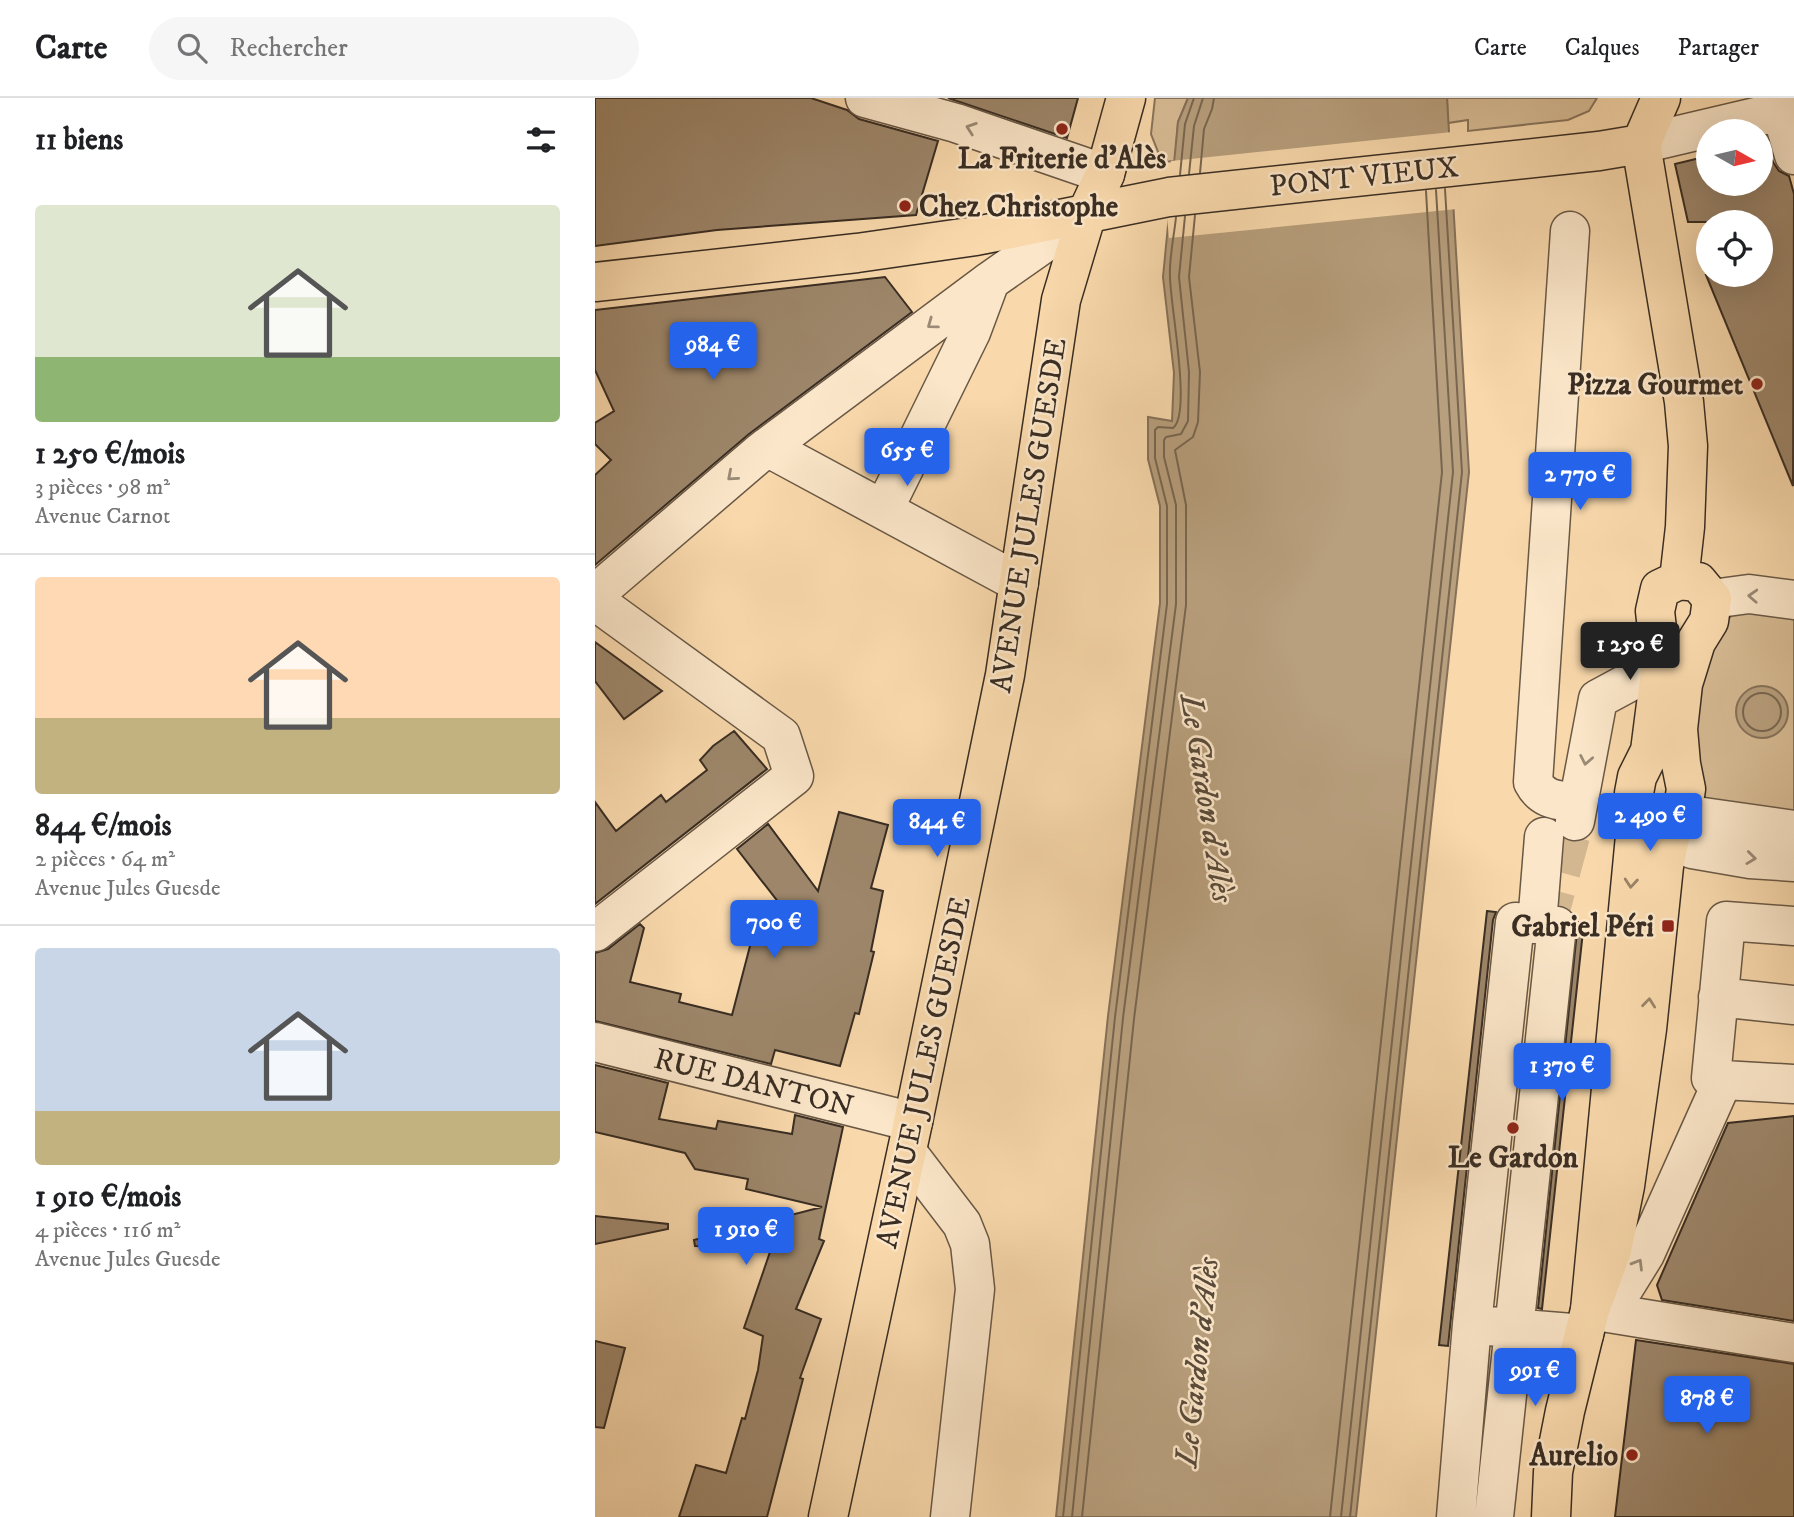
<!DOCTYPE html>
<html lang="fr">
<meta charset="utf-8">
<style>
:root{--surface:#fff;--page:#f6f6f6;--text:#202124;--muted:#757577;--line:#e0e0e0;--accent:#2563eb}
body{margin:0;font-family:"IM FELL DW Pica",serif;background:var(--page);color:var(--text);height:100vh;display:flex;flex-direction:column;font-size:26px;white-space:nowrap}
*{box-sizing:border-box;margin:0}
p{font-size:23px;color:var(--muted)}
.icon{flex:none;width:38px;height:38px;fill:none;stroke:currentColor;stroke-width:2;stroke-linecap:round;stroke-linejoin:round}
.map{position:relative;flex:1;overflow:hidden}
.sheet{display:flex;flex-direction:column;background:var(--surface);width:595px}
.sheet>*{flex:none}
.needle{width:46px;rotate:98deg}
.fabs{position:absolute;left:1101px;top:21px;display:grid;gap:14px}
.fabs a{display:grid;place-items:center;width:77px;height:77px;border-radius:50%;background:var(--surface);box-shadow:0 7px 28px #0002;font-size:35px}
.price{position:absolute;translate:-50% -60px;padding:0 16px;border-radius:7px;background:var(--accent);color:#fff;font-size:23px;line-height:46px;filter:drop-shadow(0 2px 4px #0008)}
.price::after{content:'';position:absolute;left:50%;top:42px;width:21px;height:16px;margin-left:-10px;background:inherit;clip-path:polygon(0 0,100% 0,50% 100%)}
.price.active{background:#222;color:#fff}
ul{padding:0;list-style:none}
li{display:grid;align-content:center;gap:14px;height:371px;padding:0 35px}
li+li{border-top:2px solid var(--line)}
li span{display:grid;place-items:center;height:217px;border-radius:7px;color:#555}
li>.icon{margin-inline-start:auto}
span .icon{width:126px;height:126px;fill:#fffc;stroke-width:1}
li b{font-size:30px}
h2{display:flex;justify-content:space-between;align-items:center;height:84px;padding:0 35px;font-size:30px}
header{display:flex;align-items:center;gap:42px;box-sizing:border-box;height:98px;padding:0 35px;background:var(--surface);border-bottom:2px solid var(--line)}
header strong{font-size:33px}
nav{display:flex;gap:38px;margin-inline-start:auto;font-size:24px}
.search{width:490px;height:63px;background:var(--page);display:flex;align-items:center;gap:18px;box-sizing:border-box;padding:0 24px;border-radius:38px;color:var(--muted);font-size:26px}
main{display:flex;flex:1;min-height:0}
.map>svg:first-child{display:block}
</style>
<header>
<strong>Carte</strong>
<div class="search"><svg class="icon" aria-label="search" viewBox="0 0 24 24"><circle cx="10" cy="10" r="6"/><path d="M15 15l6 6"/></svg>Rechercher</div>
<nav><a>Carte</a><a>Calques</a><a>Partager</a></nav>
</header>
<main>
<section class="sheet">
<h2>11 biens<svg class="icon" aria-label="filters" viewBox="0 0 24 24"><path d="M4 7h16M4 17h16"/><circle cx="9" cy="7" r="2"/><circle cx="15" cy="17" r="2"/></svg></h2>
<ul>
<li><span style="background:linear-gradient(#dfe7d0 70%,#8fb573 0)"><svg class="icon" aria-label="home" viewBox="0 0 24 24"><path d="M3 11l9-7 9 7M6 9v11h12V9"/></svg></span><div><b>1 250 €/mois</b><p>3 pièces · 98 m²</p><p>Avenue Carnot</p></div></li>
<li><span style="background:linear-gradient(#ffd9b3 65%,#c2b280 0)"><svg class="icon" aria-label="home" viewBox="0 0 24 24"><path d="M3 11l9-7 9 7M6 9v11h12V9"/></svg></span><div><b>844 €/mois</b><p>2 pièces · 64 m²</p><p>Avenue Jules Guesde</p></div></li>
<li><span style="background:linear-gradient(#c9d6e8 75%,#c2b280 0)"><svg class="icon" aria-label="home" viewBox="0 0 24 24"><path d="M3 11l9-7 9 7M6 9v11h12V9"/></svg></span><div><b>1 910 €/mois</b><p>4 pièces · 116 m²</p><p>Avenue Jules Guesde</p></div></li>
</ul>
</section>
<div class="map">
<svg width="1199" height="1419" viewBox="0 0 1199 1419">
<rect width="100%" height="100%" fill="#f9d9ac"/>
<filter id="stains"><feTurbulence type="fractalNoise" baseFrequency=".00286" numOctaves="4"/><feColorMatrix values="0 0 0 0 .2 0 0 0 0 .09 0 0 0 0 .02 0 0 0 .5 -.17"/></filter>
<radialGradient id="worn" r=".72"><stop offset=".6" stop-color="#630" stop-opacity="0"/><stop offset="1" stop-color="#630" stop-opacity=".3"/></radialGradient>
<path fill="#d8bc95" stroke="#88745c" stroke-width="2" d="M560 0H593L583 24 580 63 567 64 556 36Z
M852 0H1002L994 13 973 22 873 33V22L853 25Z
M1199 512V717L1110 704 1096 616 1106 555 1140 513Z"/>
<path fill="#b89f7d" stroke="#857159" stroke-width="2" d="M593 0H852L874 374 761 1419H461L513 918 565 505V408L553 361V319L577 323 579 275 568 179 583 24Z
M1141 614a26 26 0 1 1 52 0a26 26 0 1 1-52 0Z"/>
<path fill="#f9d9ac" d="M857 34 862 111 574 140 571 109 576 63Z"/>
<g fill="none" stroke-linecap="round" stroke-linejoin="round">
<path stroke="#786650" stroke-width="2" d="M605 75 609 31 617 11 619 0
M594 76 599 28 608 0
M585 77 590 26 599 0
M1148 614a19 19 0 1 1 38 0a19 19 0 1 1-38 0Z
M468 1419 520 919 572 506V408L560 360V332L563 329 578 330C597 316 575 206 575 179 574 160 579 139 581 119
M477 1419 528 920 581 506V407L569 359V342L571 339 586 336 593 323 594 274 584 179 590 118
M487 1419 539 921 591 507V407L580 352 598 339 603 324 605 274 594 179 600 117
M735 1419 847 374 831 93
M746 1419 858 374 841 92
M755 1419 867 374 850 91"/>
</g>
<path fill="#9d866a" stroke="#392d23" stroke-width="2" d="M0 0H216L252 12 264 21 343 43 321 117 122 132 0 148Z
M353 0H483L472 40Z
M1171 39 1178 64 1184 73 1194 78 1199 96 1198 388 1111 177H1166V124H1093L1080 66 1113 58V86H1166V40Z
M290 179 317 214 154 336 0 467V377L16 362 0 346V325L19 313 0 272V212Z
M0 544 67 593 29 621 0 583Z
M139 633 172 671 0 806V704L21 733 66 697 71 704 112 672 105 662 118 648Z
M244 714 293 727 276 790 288 793 276 853 279 854 264 916 260 915 245 968 180 952 176 966 0 923V855L13 851 45 826 49 830 35 884 86 896 84 904 137 917 161 825 208 836 142 751 173 726 223 793Z
M892 813 901 814 898 822 853 1248 844 1247Z
M983 824H989L947 1211 943 1210Z
M0 967 73 985 64 1021 121 1031 123 1023 197 1036 200 1017 248 1029 224 1141 229 1143 201 1211 226 1221 205 1280 208 1281 172 1419H84L101 1367 131 1375 147 1320 150 1321 163 1272 168 1238 149 1230 176 1151 100 1148 99 1142 227 1109 151 1091 153 1081 100 1071 90 1055 0 1034Z
M1199 1018V1223L1067 1202 1062 1187 1133 1025Z
M0 1118 73 1126V1131L0 1146Z
M1041 1242 1199 1266V1419H1020Z
M0 1243 30 1250 9 1330 0 1329Z"/>
<g fill="none" stroke-linecap="round" stroke-linejoin="round">
<path stroke="#d3b791" stroke-width="38" stroke-dasharray="38 19" stroke-linecap="butt" d="M954 830 956 812 980 723"/>
<g stroke="#695845" stroke-width="41">
<path id="minor" d="M270 0 361 25 510 76
M1186 13 1199 57
M1046 46 1199 10
M975 133 938 684C948 703 963 702 983 705
M172 349 424 485
M289 411 376 234 395 183
M0 496 167 353 395 183 492 115
M1117 501 1154 496 1199 502
M0 503 186 638 199 678 0 834
M1087 716 1199 732
M980 723 1003 601 1066 567
M1078 725 1097 751 1155 761 1199 764
M942 826 949 739
M1123 899 1199 907
M0 944 318 1024
M1128 982 1116 980 1131 823 1199 828
M312 1054 367 1126 375 1146 380 1191 355 1419
M995 1212 1029 1190 1050 1156 1128 982 1199 986
M995 1212 1199 1245
M893 1228 989 1236
M861 1419 877 1226 920 824 962 828 899 1419"/>
</g>
<g stroke="#392d23" stroke-width="41">
<path id="major" d="M1046 46 1089 304 1093 348 1090 429 1084 482
M1046 46 1066 0
M0 184 262 155 381 138 574 99 1004 53 1046 46
M233 1419 318 1024 410 577 466 202 492 115 510 76 531 0
M956 1419 958 1374 970 1313 995 1212 1017 1152 1030 1088 1052 931 1069 768 1078 725 1087 716 1091 691 1086 666 1083 631 1088 586 1101 544 1114 523 1117 501 1103 484 1084 482 1065 491 1060 513 1066 567 1055 653 1042 679 1039 695V709L1042 717 995 1212"/>
</g>
<use href="#minor" stroke="#fbe6c9" stroke-width="38"/>
<use href="#major" stroke="#f9d9ac" stroke-width="38"/>
</g>
<defs><path id="oneway-chevron" d="M-2-3.5L2.5 0L-2 3.5" fill="none" stroke-width="1.6" stroke-linecap="round" stroke-linejoin="round" transform="scale(1.75)"/></defs>
<g stroke="#9a8a76">
<use href="#oneway-chevron" transform="translate(376 30) rotate(-161)"/>
<use href="#oneway-chevron" transform="translate(337 226) rotate(144)"/>
<use href="#oneway-chevron" transform="translate(137 378) rotate(139)"/>
<use href="#oneway-chevron" transform="translate(1158 498) rotate(-177)"/>
<use href="#oneway-chevron" transform="translate(991 662) rotate(101)"/>
<use href="#oneway-chevron" transform="translate(1156 760) rotate(7)"/>
<use href="#oneway-chevron" transform="translate(1043 1166) rotate(-59)"/>
</g>
<g stroke="#998368">
<use href="#oneway-chevron" transform="translate(1036 785) rotate(95)"/>
<use href="#oneway-chevron" transform="translate(1054 905) rotate(-84)"/>
</g>
<g fill="#8f2418" stroke="#fbe6c9" stroke-width="2.5">
<circle cx="467" cy="31" r="7"/>
<circle cx="310" cy="108" r="7"/>
<circle cx="1162" cy="286" r="7"/>
<rect x="1066" y="821" width="14" height="14" rx="3.5"/>
<circle cx="918" cy="1030" r="7"/>
<circle cx="1037" cy="1357" r="7"/>
</g>
<g text-anchor="middle" stroke-width="5" stroke-linejoin="round" paint-order="stroke">
<g font-size="30" font-weight="bold" fill="#392d23" stroke="#fbe6c9" text-anchor="end">
<text x="467" y="70" text-anchor="middle">La Friterie d'Alès</text>
<text x="324" y="118" text-anchor="start">Chez Christophe</text>
<text x="1148" y="296">Pizza Gourmet</text>
<text x="1059" y="838">Gabriel Péri</text>
<text x="918" y="1069" text-anchor="middle">Le Gardon</text>
<text x="1023" y="1367">Aurelio</text>
</g>
<g font-size="30" fill="#392d23" stroke="#fbe6c9">
<text transform="translate(769 78) rotate(-6)" y="10">PONT VIEUX</text>
<text transform="translate(433 417) rotate(-81)" y="10">AVENUE JULES GUESDE</text>
<text transform="translate(328 974) rotate(-78)" y="10">AVENUE JULES GUESDE</text>
<text transform="translate(159 984) rotate(14)" y="10">RUE DANTON</text>
</g>
<g font-size="32" font-style="italic" fill="#594a3a" stroke="#fbe6c9">
<text transform="translate(613 700) rotate(81)" y="11">Le Gardon d'Alès</text>
<text transform="translate(601 1264) rotate(-84)" y="11">Le Gardon d'Alès</text>
</g>
</g>
<rect width="100%" height="100%" filter="url(#stains)"/>
<rect width="100%" height="100%" fill="url(#worn)"/>
</svg>
<div class="fabs">
<a><svg class="needle" viewBox="-14 -14 28 28"><path d="M0-13l5 13h-10z" fill="#e53935"/><path d="M0 13l5-13h-10z" fill="#757577"/></svg></a>
<a><svg class="icon" aria-label="locate" viewBox="0 0 24 24"><circle cx="12" cy="12" r="6"/><path d="M12 2v4M12 18v4M2 12h4M18 12h4"/></svg></a>
</div>
<b class="price" style="left:118px;top:284px">984 €</b>
<b class="price" style="left:312px;top:390px">655 €</b>
<b class="price" style="left:985px;top:414px">2 770 €</b>
<b class="price active" style="left:1035px;top:584px">1 250 €</b>
<b class="price" style="left:1055px;top:755px">2 490 €</b>
<b class="price" style="left:342px;top:761px">844 €</b>
<b class="price" style="left:179px;top:862px">700 €</b>
<b class="price" style="left:967px;top:1005px">1 370 €</b>
<b class="price" style="left:151px;top:1169px">1 910 €</b>
<b class="price" style="left:940px;top:1310px">991 €</b>
<b class="price" style="left:1112px;top:1338px">878 €</b>
</div>
</main>
